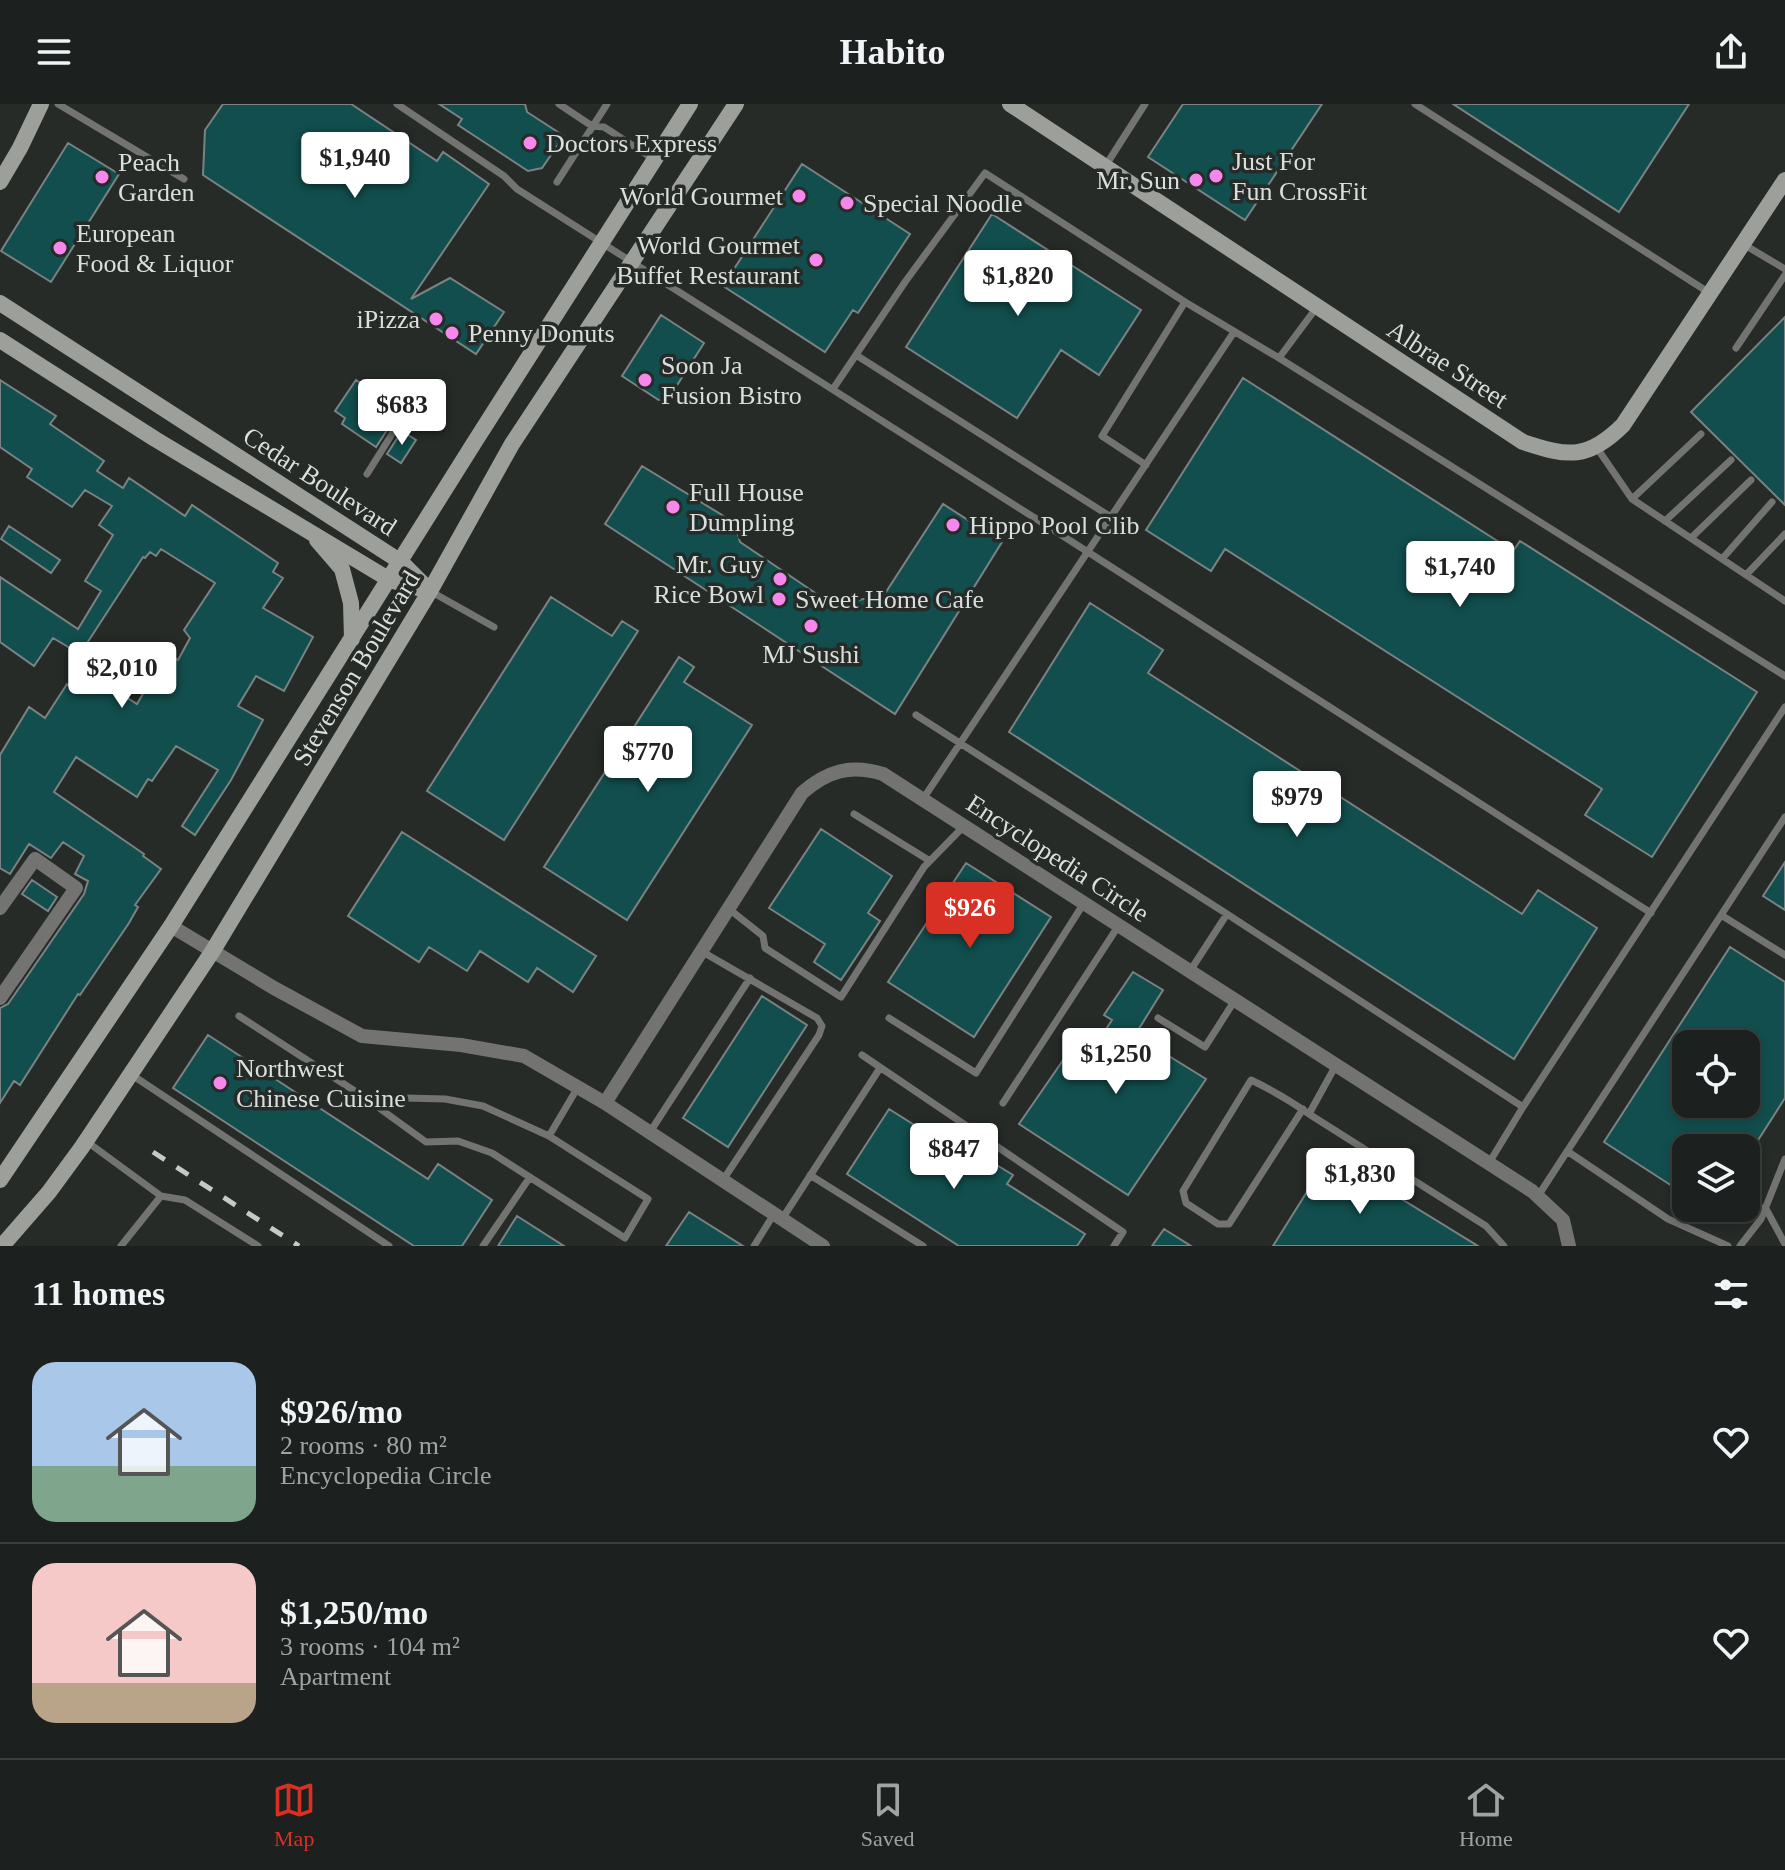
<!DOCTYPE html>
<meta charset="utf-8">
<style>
:root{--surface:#1c201e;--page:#252827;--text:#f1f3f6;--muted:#a0a3a4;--line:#3a3e3c;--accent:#d93025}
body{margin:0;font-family:Georgia,serif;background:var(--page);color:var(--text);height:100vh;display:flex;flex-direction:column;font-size:30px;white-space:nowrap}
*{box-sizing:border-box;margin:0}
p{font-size:26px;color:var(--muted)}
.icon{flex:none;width:44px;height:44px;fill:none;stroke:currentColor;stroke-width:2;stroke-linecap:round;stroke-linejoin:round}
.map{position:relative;height:1142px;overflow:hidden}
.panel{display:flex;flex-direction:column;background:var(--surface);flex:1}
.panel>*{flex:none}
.fabs{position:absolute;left:1672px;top:926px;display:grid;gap:16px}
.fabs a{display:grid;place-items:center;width:88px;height:88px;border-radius:16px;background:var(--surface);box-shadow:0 4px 12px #0003,0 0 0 2px var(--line);font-size:40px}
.price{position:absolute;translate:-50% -68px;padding:0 18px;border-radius:8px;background:#fff;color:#222;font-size:26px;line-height:52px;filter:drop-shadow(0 2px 4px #0008)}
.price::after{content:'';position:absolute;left:50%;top:48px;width:24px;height:18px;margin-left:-12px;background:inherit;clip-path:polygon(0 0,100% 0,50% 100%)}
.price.active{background:var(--accent);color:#fff}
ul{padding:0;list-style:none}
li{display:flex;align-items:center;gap:24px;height:200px;padding:0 32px}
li+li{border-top:2px solid var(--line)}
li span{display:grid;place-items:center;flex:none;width:224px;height:160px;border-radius:24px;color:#555}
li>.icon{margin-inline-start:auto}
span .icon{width:96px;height:96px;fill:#fffc;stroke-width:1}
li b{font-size:34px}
h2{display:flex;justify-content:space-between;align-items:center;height:96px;padding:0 32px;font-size:34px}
header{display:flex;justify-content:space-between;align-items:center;height:104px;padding:0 32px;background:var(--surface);font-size:36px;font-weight:700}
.tab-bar{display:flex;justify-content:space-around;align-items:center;height:112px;border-top:2px solid var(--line);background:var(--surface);font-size:22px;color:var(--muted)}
.tab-bar a{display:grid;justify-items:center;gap:4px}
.tab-bar .active{color:var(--accent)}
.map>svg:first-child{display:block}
</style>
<header><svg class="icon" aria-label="menu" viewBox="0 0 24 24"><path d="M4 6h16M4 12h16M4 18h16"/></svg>Habito<svg class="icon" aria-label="share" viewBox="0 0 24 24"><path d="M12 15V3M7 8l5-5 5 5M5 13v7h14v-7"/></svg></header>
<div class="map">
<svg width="1785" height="1142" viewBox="0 0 1785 1142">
<rect width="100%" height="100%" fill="#262b28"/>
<path fill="#114e4d" stroke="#7a8282" stroke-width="2" fill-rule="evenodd" d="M223 0H351L437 57 443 48 489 80 411 195 450 174 504 208 476 250 203 71 205 26Z
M439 0H525L527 8 564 32 542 64 528 67 458 21 462 15Z
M1183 0H1322L1245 116 1148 53Z
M1453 0H1689L1619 108Z
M68 39 119 70 51 178 1 147Z
M802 60 910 130 858 209 853 206 825 248 723 182Z
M992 110 1141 206 1099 271 1061 246 1017 314 906 243Z
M661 211 704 239 665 300 622 272Z
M1785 213V401L1691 308Z
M1243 274 1513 447 1520 437 1757 588 1652 753 1585 711 1602 685 1225 445 1211 467 1146 426Z
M0 276 56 312 50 320 104 357 97 367 123 384 129 374 185 412 192 401 278 459 273 468 283 474 263 504 313 533 284 587 256 572 238 602 263 616 231 676 195 731 182 722 218 666 176 642 152 677 148 675 137 693 76 653 54 688 144 750 143 752 161 765 135 801 138 803 129 819 80 891 78 890 20 981 14 977 0 999V904L8 900 84 790 88 777 75 770 84 752 63 738 51 754 29 740 10 770 0 764V651L29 603 45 614 67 580 72 583 84 566 137 600 150 578 146 575 166 549 178 556 190 534 184 526 215 479 161 445 156 452 150 448 145 454 143 453 80 550 53 534 34 562 0 538V473L78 525 101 487 85 477 113 431 99 421 112 402 85 386 72 403 27 373 32 365 0 343Z
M356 276 368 284 363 291 382 303 377 311 391 320 376 343 342 320 345 314 335 307Z
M402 327 416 336 401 359 387 350Z
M642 362 735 419 740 438 833 501 884 491 943 400 1002 438 895 610 605 420Z
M9 422 60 456 51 469 1 435Z
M551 493 612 532 622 517 638 527 504 736 427 687Z
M1090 499 1163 546 1148 569 1522 810 1538 786 1597 824 1514 955 1009 628Z
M679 553 694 563 684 578 752 621 627 816 544 763Z
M821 725 892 772 868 809 880 817 841 876 814 858 825 840 769 804Z
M402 728 596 852 573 888 537 864 528 878 480 847 467 867 429 843 419 858 348 812Z
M1785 758V806L1763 792Z
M966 759 1051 813 974 933 888 878Z
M32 776 57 793 48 807 22 790Z
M1730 843 1785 878V994L1753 1044H1686V1091L1604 1038ZM1686 940H1746V1000H1686Z
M1133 868 1163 886 1135 931 1206 975 1128 1091 1019 1020 1068 949 1084 959 1112 916 1104 911Z
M762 892 807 921 728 1043 683 1014Z
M208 931 428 1075 438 1060 492 1096 462 1142H414L173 984Z
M889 1005 967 1054 972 1046 1013 1071 1007 1080 1085 1130 1077 1142H959L847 1070Z
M1330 1051 1478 1142H1273Z
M689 1108 743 1142H666Z
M517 1112 564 1142H498Z
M1164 1125 1191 1142H1152Z"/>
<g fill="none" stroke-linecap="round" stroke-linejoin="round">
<path stroke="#737471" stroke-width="7" d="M58 0 184 75
M397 0 504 72 517 85 1038 416 1651 809
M559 0 592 22 604 23 655 56
M1415 0 1708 188
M1106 61 1145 0
M557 78 607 0
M1743 140 1785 165
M1736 244 1785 171
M856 251 1111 413
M1279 254 1317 203
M833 285 905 178 985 69 1185 198
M1597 344 1632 395 1785 497
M1146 361 1102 332 1185 198 1279 254 1785 572
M367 370 414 295
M1632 395 1701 330
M1665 417 1731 356
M1691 434 1751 376
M1722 455 1772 398
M1746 471 1785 430
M430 487 494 523
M916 611 1227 810
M923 695 1234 228
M854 710 930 757
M729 805 763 832 765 844 841 893 924 763 964 722
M1721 811 1785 851
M701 847 817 914 822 922 819 931 723 1076
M1190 867 1227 810 1523 1003 1785 603
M239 912 364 993 445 995 483 1002 549 1032 578 983
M889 914 976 969 1084 799
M1158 914 1205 943 1235 896
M862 951 1123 1128 1114 1142
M1336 961 1309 1010 1486 1122 1504 1142
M132 971 389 1142
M364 993 426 1038 458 1037 492 1049 625 1134 648 1095 549 1032
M1003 999 1119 821
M1303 1005 1229 1120H1218L1186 1099 1183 1087 1251 976C1272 986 1291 997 1309 1010
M650 1028 750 874
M86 1037 161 1092 185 1096 258 1142
M1567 1047 1668 1115 1728 1142
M1489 1059 1523 1003
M810 1071 923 1142
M1538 1092 1785 713
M1765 1103 1785 1140
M782 1115 880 964
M121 1142 161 1092
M483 1142 530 1073
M754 1142 774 1110
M1740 1142 1761 1115 1785 1055"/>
<path stroke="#737471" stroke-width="14" d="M0 804 35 755 76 784 0 894
M171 822 274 884 362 932 461 941 524 952 605 999
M823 1142 605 999 802 689C827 667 850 660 883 670L1532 1087 1563 1116 1569 1142"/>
<path stroke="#9d9f9a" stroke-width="16" d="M1010 0 1523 338C1568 353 1588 356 1623 321L1785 76
M0 78 20 44 41 0
M0 199 401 458 430 487
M0 236 155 335 390 476 429 487
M317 436 342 465 351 499 352 535
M0 1076 171 822 474 339 690 0
M2 1142 49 1088 82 1043 212 848 430 487 512 340 736 0"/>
<path stroke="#c5c9c7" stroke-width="5" stroke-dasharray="14 14" stroke-linecap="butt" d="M153 1048 299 1142"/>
</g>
<g fill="#f688ed" stroke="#262b28" stroke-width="3">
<circle cx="530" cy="39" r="8"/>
<circle cx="1216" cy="72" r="8"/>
<circle cx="102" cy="73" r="8"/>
<circle cx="1196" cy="76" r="8"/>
<circle cx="799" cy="92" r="8"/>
<circle cx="847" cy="99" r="8"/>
<circle cx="60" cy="144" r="8"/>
<circle cx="816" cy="156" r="8"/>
<circle cx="436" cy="215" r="8"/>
<circle cx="452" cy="229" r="8"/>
<circle cx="645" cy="276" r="8"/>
<circle cx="673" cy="403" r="8"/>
<circle cx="953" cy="421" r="8"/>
<circle cx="780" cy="475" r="8"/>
<circle cx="779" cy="495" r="8"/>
<circle cx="811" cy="522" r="8"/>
<circle cx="220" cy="979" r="8"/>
</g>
<g text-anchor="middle" stroke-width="7" stroke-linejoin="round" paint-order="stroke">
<g font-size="26" fill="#dadedc" stroke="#262b28" text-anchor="start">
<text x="546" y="48">Doctors Express</text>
<text x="1232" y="66">Just For<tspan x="1232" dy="30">Fun CrossFit</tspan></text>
<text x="118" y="67">Peach<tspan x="118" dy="30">Garden</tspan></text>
<text x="1180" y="85" text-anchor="end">Mr. Sun</text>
<text x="783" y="101" text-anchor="end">World Gourmet</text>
<text x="863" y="108">Special Noodle</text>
<text x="76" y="138">European<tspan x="76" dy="30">Food &amp; Liquor</tspan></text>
<text x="800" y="150" text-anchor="end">World Gourmet<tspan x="800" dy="30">Buffet Restaurant</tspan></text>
<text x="420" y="224" text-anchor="end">iPizza</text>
<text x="468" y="238">Penny Donuts</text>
<text x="661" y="270">Soon Ja<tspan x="661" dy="30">Fusion Bistro</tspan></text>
<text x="689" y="397">Full House<tspan x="689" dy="30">Dumpling</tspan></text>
<text x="969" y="430">Hippo Pool Clib</text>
<text x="764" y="469" text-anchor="end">Mr. Guy<tspan x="764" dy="30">Rice Bowl</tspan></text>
<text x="795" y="504">Sweet Home Cafe</text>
<text x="811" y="559" text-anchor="middle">MJ Sushi</text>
<text x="236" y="973">Northwest<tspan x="236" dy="30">Chinese Cuisine</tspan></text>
</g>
<g font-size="26" fill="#dadedc" stroke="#262b28">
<text transform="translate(1448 260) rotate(33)" y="9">Albrae Street</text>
<text transform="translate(320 377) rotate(33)" y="9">Cedar Boulevard</text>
<text transform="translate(356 564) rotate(-59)" y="9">Stevenson Boulevard</text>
<text transform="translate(1058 754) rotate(33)" y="9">Encyclopedia Circle</text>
</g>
</g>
</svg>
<div class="fabs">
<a><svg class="icon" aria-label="locate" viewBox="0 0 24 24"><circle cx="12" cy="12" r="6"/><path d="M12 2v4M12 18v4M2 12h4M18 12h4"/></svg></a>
<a><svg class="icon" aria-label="layers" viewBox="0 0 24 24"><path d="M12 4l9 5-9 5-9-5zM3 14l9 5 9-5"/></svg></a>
</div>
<b class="price" style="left:355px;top:96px">$1,940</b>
<b class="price" style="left:1018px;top:214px">$1,820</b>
<b class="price" style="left:402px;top:343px">$683</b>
<b class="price" style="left:1460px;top:505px">$1,740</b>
<b class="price" style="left:122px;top:606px">$2,010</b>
<b class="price" style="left:648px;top:690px">$770</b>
<b class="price" style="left:1297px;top:735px">$979</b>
<b class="price active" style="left:970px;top:846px">$926</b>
<b class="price" style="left:1116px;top:992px">$1,250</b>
<b class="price" style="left:954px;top:1087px">$847</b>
<b class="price" style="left:1360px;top:1112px">$1,830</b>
</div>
<section class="panel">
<h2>11 homes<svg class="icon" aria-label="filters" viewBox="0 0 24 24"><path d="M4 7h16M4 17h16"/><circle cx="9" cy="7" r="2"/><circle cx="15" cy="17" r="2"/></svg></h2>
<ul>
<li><span style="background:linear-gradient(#a9c7e8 65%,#7fa58c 0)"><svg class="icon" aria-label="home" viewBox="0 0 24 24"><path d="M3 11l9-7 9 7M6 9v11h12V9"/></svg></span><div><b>$926/mo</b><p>2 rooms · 80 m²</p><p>Encyclopedia Circle</p></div><svg class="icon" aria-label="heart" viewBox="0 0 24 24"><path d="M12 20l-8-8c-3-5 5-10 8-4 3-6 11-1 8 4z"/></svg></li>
<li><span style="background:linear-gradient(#f6c9c9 75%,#b9a48a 0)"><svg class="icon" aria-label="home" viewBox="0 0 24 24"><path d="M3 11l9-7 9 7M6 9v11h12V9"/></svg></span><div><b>$1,250/mo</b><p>3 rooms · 104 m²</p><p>Apartment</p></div><svg class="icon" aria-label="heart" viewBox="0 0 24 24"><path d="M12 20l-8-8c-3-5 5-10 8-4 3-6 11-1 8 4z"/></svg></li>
</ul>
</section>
<nav class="tab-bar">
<a class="active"><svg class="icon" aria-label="map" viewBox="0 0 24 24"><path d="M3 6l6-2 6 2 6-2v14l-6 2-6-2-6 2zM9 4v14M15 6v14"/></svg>Map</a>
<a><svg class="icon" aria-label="saved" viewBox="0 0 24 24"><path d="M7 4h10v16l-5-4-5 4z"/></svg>Saved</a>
<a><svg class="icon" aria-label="home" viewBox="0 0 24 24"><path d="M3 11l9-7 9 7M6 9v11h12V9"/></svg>Home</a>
</nav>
